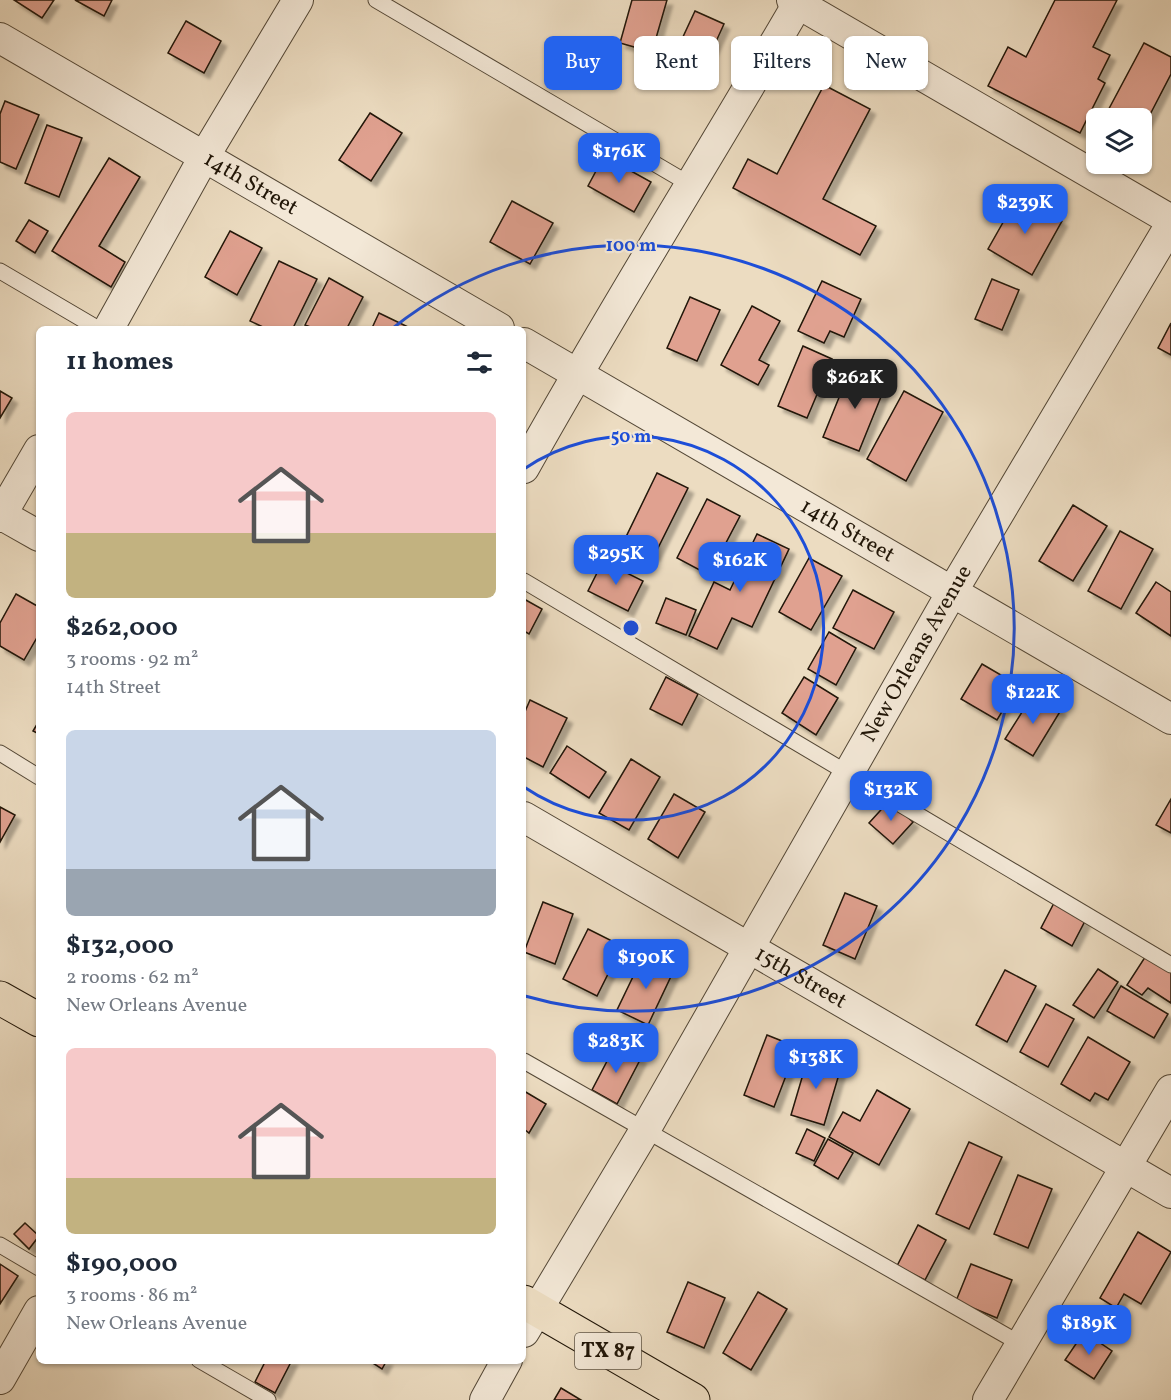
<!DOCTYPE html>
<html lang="en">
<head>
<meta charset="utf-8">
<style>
  body { margin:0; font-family:Vollkorn,serif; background:#f6f6f7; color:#1f2937; height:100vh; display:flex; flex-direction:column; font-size:22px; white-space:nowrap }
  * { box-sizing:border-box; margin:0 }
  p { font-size:20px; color:#747a83 }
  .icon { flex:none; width:33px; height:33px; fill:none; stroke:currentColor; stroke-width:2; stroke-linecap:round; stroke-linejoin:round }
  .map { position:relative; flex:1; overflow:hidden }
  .details { position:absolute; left:36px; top:326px; width:490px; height:1038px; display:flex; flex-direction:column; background:#fff; border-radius:9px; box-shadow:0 2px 4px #0004 }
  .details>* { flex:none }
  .hud { position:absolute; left:544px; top:36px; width:536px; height:54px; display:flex; gap:12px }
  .buttons { position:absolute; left:1086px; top:108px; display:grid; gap:12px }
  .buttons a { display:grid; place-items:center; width:66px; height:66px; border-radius:9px; background:#fff; box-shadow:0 2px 4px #0004; font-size:30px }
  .price { position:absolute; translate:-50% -51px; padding:0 14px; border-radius:12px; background:#2563eb; color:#fff; font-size:20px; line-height:39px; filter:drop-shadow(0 2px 3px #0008) }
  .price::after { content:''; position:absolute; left:50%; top:36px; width:18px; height:14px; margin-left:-9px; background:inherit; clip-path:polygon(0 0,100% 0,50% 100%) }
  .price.active { background:#222; color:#fff }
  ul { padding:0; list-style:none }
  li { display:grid; align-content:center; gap:12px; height:318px; padding:0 30px }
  li span { display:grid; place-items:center; height:186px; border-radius:9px; color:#555 }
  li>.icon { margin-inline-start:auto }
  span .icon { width:108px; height:108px; fill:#fffc; stroke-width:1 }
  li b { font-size:26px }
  h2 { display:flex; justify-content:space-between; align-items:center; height:72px; padding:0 30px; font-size:26px }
  .pill { padding:0 21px; border-radius:9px; background:#fff; box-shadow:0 2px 4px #0004; font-size:21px; line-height:54px }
  .pill.active { background:#2563eb; color:#fff }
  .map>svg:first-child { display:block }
  .building { fill:#e0a190; stroke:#201507; stroke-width:1.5; filter:url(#shadow) }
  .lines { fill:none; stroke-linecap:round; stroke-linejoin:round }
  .service-casing { stroke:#534736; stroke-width:17 }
  .minor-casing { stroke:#534736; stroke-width:32 }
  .primary-casing { stroke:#201507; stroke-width:35 }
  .service { stroke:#f3e8d7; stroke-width:15 }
  .minor { stroke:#f3e8d7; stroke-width:30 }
  .primary { stroke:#ecdcc1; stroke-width:33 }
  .ring { fill:none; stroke:#1d4ed8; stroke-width:3 }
  .labels { text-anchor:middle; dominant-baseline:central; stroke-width:4.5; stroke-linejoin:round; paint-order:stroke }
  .shield { fill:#f3e8d7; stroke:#5f5445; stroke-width:1.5 }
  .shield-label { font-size:21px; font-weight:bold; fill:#201507 }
  .street-label { font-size:22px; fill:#201507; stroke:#f3e8d7 }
  .centre { fill:#1d4ed8; stroke:#f3e8d7; stroke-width:3 }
  .ring-label { font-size:18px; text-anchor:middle; font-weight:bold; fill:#1d4ed8; stroke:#f3e8d7; stroke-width:4.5; stroke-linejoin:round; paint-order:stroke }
</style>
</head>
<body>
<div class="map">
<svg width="1171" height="1400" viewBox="0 0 1171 1400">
  <defs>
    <filter id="shadow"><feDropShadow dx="5.5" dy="5.5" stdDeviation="1.5" flood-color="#0004"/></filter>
  </defs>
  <rect width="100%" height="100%" fill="#ecdcc1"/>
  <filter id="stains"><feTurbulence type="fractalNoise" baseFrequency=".00333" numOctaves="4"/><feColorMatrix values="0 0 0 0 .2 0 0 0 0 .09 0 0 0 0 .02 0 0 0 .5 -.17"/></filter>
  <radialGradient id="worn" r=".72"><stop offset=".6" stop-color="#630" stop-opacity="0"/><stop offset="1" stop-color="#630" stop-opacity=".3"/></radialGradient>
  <g class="building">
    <polygon points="14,0 54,0 42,18"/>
    <polygon points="75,0 112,0 104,16"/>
    <polygon points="632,0 667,0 652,52 620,43"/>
    <polygon points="1055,0 1117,0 1093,47 1110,55 1098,79 1105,83 1080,133 988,86 1008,47 1026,57"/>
    <polygon points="695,11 724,24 698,81 669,67"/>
    <polygon points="186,21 221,41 204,73 168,53"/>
    <polygon points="1144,43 1171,57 1171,74 1142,130 1142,118 1104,118"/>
    <polygon points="824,85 870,109 823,199 876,226 860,255 733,188 748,159 777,174"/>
    <polygon points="5,101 39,115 16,169 0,162 0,114"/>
    <polygon points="370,113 402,133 371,181 339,160"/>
    <polygon points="47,125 82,138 59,197 25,183"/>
    <polygon points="1096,132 1096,146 1091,143"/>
    <polygon points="604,156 651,182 634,212 588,186"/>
    <polygon points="109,158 140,177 99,246 125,262 111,287 52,251"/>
    <polygon points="1018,196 1062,221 1032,275 988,249"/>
    <polygon points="512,201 553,223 530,264 490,242"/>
    <polygon points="29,220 48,231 35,253 16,241"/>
    <polygon points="230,231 262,248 237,295 205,277"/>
    <polygon points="279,261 317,279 293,328 265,328 250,321"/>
    <polygon points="329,278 363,297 347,328 313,328 305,325"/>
    <polygon points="992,279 1019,290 1002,330 975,319"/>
    <polygon points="822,281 861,299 844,337 830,331 824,343 798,331"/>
    <polygon points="690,297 720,310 697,361 667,348"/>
    <polygon points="752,306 780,321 759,360 769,365 758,385 721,365"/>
    <polygon points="379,313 410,328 372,328"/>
    <polygon points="1171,323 1171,355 1158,348"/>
    <polygon points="803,346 832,359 807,418 778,406"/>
    <polygon points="851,368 887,382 859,451 823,437"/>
    <polygon points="0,391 12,398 0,418"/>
    <polygon points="904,391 943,412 906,481 867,459"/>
    <polygon points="657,473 688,488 654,556 624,541"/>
    <polygon points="707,499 740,516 709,575 677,558"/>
    <polygon points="1073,505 1107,526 1073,581 1039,561"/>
    <polygon points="1120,531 1153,549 1121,609 1088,591"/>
    <polygon points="757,534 789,549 752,627 732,618 717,649 689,636 714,582 730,590"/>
    <polygon points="809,558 842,576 811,630 779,612"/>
    <polygon points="603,561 643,581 628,611 588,591"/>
    <polygon points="1156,582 1171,592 1171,636 1136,613"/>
    <polygon points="853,590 894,612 874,649 833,628"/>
    <polygon points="16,594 39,607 39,634 24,660 0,646 0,623"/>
    <polygon points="666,598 696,610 686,635 656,623"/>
    <polygon points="524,599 542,609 529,634 524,631"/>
    <polygon points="829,632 856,648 836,685 808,669"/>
    <polygon points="982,664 1018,685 997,720 961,699"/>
    <polygon points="666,677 698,694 682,725 650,709"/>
    <polygon points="804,677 838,698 816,735 782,713"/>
    <polygon points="1034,693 1061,710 1033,756 1005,739"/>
    <polygon points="530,700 567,718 543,767 524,757 524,714"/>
    <polygon points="39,721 39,734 33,731"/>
    <polygon points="567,746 606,772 589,798 550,773"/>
    <polygon points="631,759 660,777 629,830 599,813"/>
    <polygon points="674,794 705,812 678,858 648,839"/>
    <polygon points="1171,799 1171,833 1156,825"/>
    <polygon points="889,801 913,822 893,844 869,823"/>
    <polygon points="0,807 15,815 0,842"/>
    <polygon points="845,893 877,906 855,959 823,945"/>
    <polygon points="543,902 573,914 555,964 524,952"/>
    <polygon points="1054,903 1085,921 1072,946 1041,928"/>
    <polygon points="588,929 622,946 597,996 563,979"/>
    <polygon points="1149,951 1171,965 1171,1003 1148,988 1142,995 1127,985"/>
    <polygon points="643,956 674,970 648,1025 617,1010"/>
    <polygon points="1098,969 1118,982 1094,1018 1073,1005"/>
    <polygon points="1005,970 1036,986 1007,1042 976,1025"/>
    <polygon points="1121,986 1168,1014 1154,1038 1107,1011"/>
    <polygon points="1046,1004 1074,1019 1048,1067 1020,1052"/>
    <polygon points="767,1035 797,1047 774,1107 744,1095"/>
    <polygon points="1088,1037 1130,1062 1108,1100 1095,1093 1090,1101 1061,1084"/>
    <polygon points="616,1044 641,1058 617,1104 592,1090"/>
    <polygon points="809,1054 842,1064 824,1125 791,1115"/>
    <polygon points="877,1090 910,1109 879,1165 829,1137 843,1112 860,1121"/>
    <polygon points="524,1091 546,1104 529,1133 524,1129"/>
    <polygon points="807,1129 825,1138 814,1161 796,1153"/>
    <polygon points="828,1139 853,1153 838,1179 814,1165"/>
    <polygon points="969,1142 1002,1157 969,1229 936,1214"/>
    <polygon points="1018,1175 1052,1189 1028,1248 994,1234"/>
    <polygon points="25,1223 39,1236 29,1249 14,1234"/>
    <polygon points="918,1225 946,1240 925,1280 897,1266"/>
    <polygon points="1138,1232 1171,1252 1141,1304 1124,1294 1116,1308 1100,1298"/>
    <polygon points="0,1264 18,1276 0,1304"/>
    <polygon points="971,1264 1012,1280 997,1318 956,1301"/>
    <polygon points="688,1282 725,1298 704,1348 667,1332"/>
    <polygon points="758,1292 787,1309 751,1370 723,1353"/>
    <polygon points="1084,1332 1112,1351 1094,1379 1065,1360"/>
    <polygon points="266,1360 292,1360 275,1393 255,1382"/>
    <polygon points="368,1360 387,1360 382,1369"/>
    <polygon points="561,1388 581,1400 554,1400"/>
  </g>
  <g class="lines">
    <defs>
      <g id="service">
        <polyline points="376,0 691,185"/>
        <polyline points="0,271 97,328"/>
        <polyline points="524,581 1171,965"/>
        <polyline points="0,753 39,777"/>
        <polyline points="524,1061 1021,1344"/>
        <polyline points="0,1245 39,1268"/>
        <polyline points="199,1360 268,1400"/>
      </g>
      <g id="minor">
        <polyline points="792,0 1171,220"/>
        <path id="s1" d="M 0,38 L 499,328"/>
        <polyline points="109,328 204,157 298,0"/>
        <path id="s2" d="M 524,343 L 1171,719"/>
        <path d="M 524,468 C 612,310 709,157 800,0"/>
        <polyline points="0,514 39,536"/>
        <polyline points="0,517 39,450"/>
        <path id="s3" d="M 524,817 L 1171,1193"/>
        <path id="s4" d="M 524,1332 L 645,1130 L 952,592 L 1171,224"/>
        <polyline points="0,1379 39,1311"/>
        <polyline points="485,1400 507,1360"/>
        <polyline points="988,1400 1171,1090"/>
      </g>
      <g id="primary">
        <polyline points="0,998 39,1020"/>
        <polyline points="524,1302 693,1400"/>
      </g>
    </defs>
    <use href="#service" class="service-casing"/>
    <use href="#minor" class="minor-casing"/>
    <use href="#primary" class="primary-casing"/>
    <use href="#service" class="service"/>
    <use href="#minor" class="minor"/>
    <use href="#primary" class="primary"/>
  </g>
  <g class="ring">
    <path d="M524 469A192 192 0 1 1 524 787"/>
    <path d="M393 328A383 383 0 1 1 525 996"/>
  </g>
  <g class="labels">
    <rect class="shield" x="575" y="1333" width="66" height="36" rx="4.5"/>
    <g class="shield-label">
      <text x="608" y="1351">TX 87</text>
    </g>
    <g class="street-label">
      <text stroke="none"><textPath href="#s1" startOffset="290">14th Street</textPath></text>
      <text stroke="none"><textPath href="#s2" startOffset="374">14th Street</textPath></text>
      <text stroke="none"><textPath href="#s4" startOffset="784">New Orleans Avenue</textPath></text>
      <text stroke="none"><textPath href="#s3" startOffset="320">15th Street</textPath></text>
    </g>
  </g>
  <circle cx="631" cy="628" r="9" class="centre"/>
  <g class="ring-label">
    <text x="631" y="251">100 m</text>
    <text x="631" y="442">50 m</text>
  </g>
  <rect width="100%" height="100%" filter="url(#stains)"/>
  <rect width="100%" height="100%" fill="url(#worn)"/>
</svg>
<div class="buttons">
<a><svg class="icon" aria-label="layers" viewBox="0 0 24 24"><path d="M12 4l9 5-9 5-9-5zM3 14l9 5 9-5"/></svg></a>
</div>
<b class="price" style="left:619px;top:184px">$176K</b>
<b class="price" style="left:1025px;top:235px">$239K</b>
<b class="price active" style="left:855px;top:410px">$262K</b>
<b class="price" style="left:616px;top:586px">$295K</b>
<b class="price" style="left:740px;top:593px">$162K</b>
<b class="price" style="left:1033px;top:725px">$122K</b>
<b class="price" style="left:891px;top:822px">$132K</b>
<b class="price" style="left:646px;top:990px">$190K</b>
<b class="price" style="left:616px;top:1074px">$283K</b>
<b class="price" style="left:816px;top:1090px">$138K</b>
<b class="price" style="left:1089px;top:1356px">$189K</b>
<div class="hud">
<a class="pill active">Buy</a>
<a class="pill">Rent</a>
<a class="pill">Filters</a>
<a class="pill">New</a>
</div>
<section class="details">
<h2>11 homes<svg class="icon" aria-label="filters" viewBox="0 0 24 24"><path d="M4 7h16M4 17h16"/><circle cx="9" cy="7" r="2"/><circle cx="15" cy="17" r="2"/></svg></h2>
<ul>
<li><span style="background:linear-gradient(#f6c9c9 65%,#c2b280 0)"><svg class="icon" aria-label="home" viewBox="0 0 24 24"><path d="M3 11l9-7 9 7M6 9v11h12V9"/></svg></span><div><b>$262,000</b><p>3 rooms · 92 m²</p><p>14th Street</p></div></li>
<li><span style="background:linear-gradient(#c9d6e8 75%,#9aa5b1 0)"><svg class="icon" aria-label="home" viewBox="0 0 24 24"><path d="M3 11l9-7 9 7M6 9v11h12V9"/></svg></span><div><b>$132,000</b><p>2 rooms · 62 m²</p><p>New Orleans Avenue</p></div></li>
<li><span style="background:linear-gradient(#f6c9c9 70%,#c2b280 0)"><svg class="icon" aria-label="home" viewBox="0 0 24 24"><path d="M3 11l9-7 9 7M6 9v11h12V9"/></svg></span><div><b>$190,000</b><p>3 rooms · 86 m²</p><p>New Orleans Avenue</p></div></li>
</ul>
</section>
</div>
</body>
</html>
